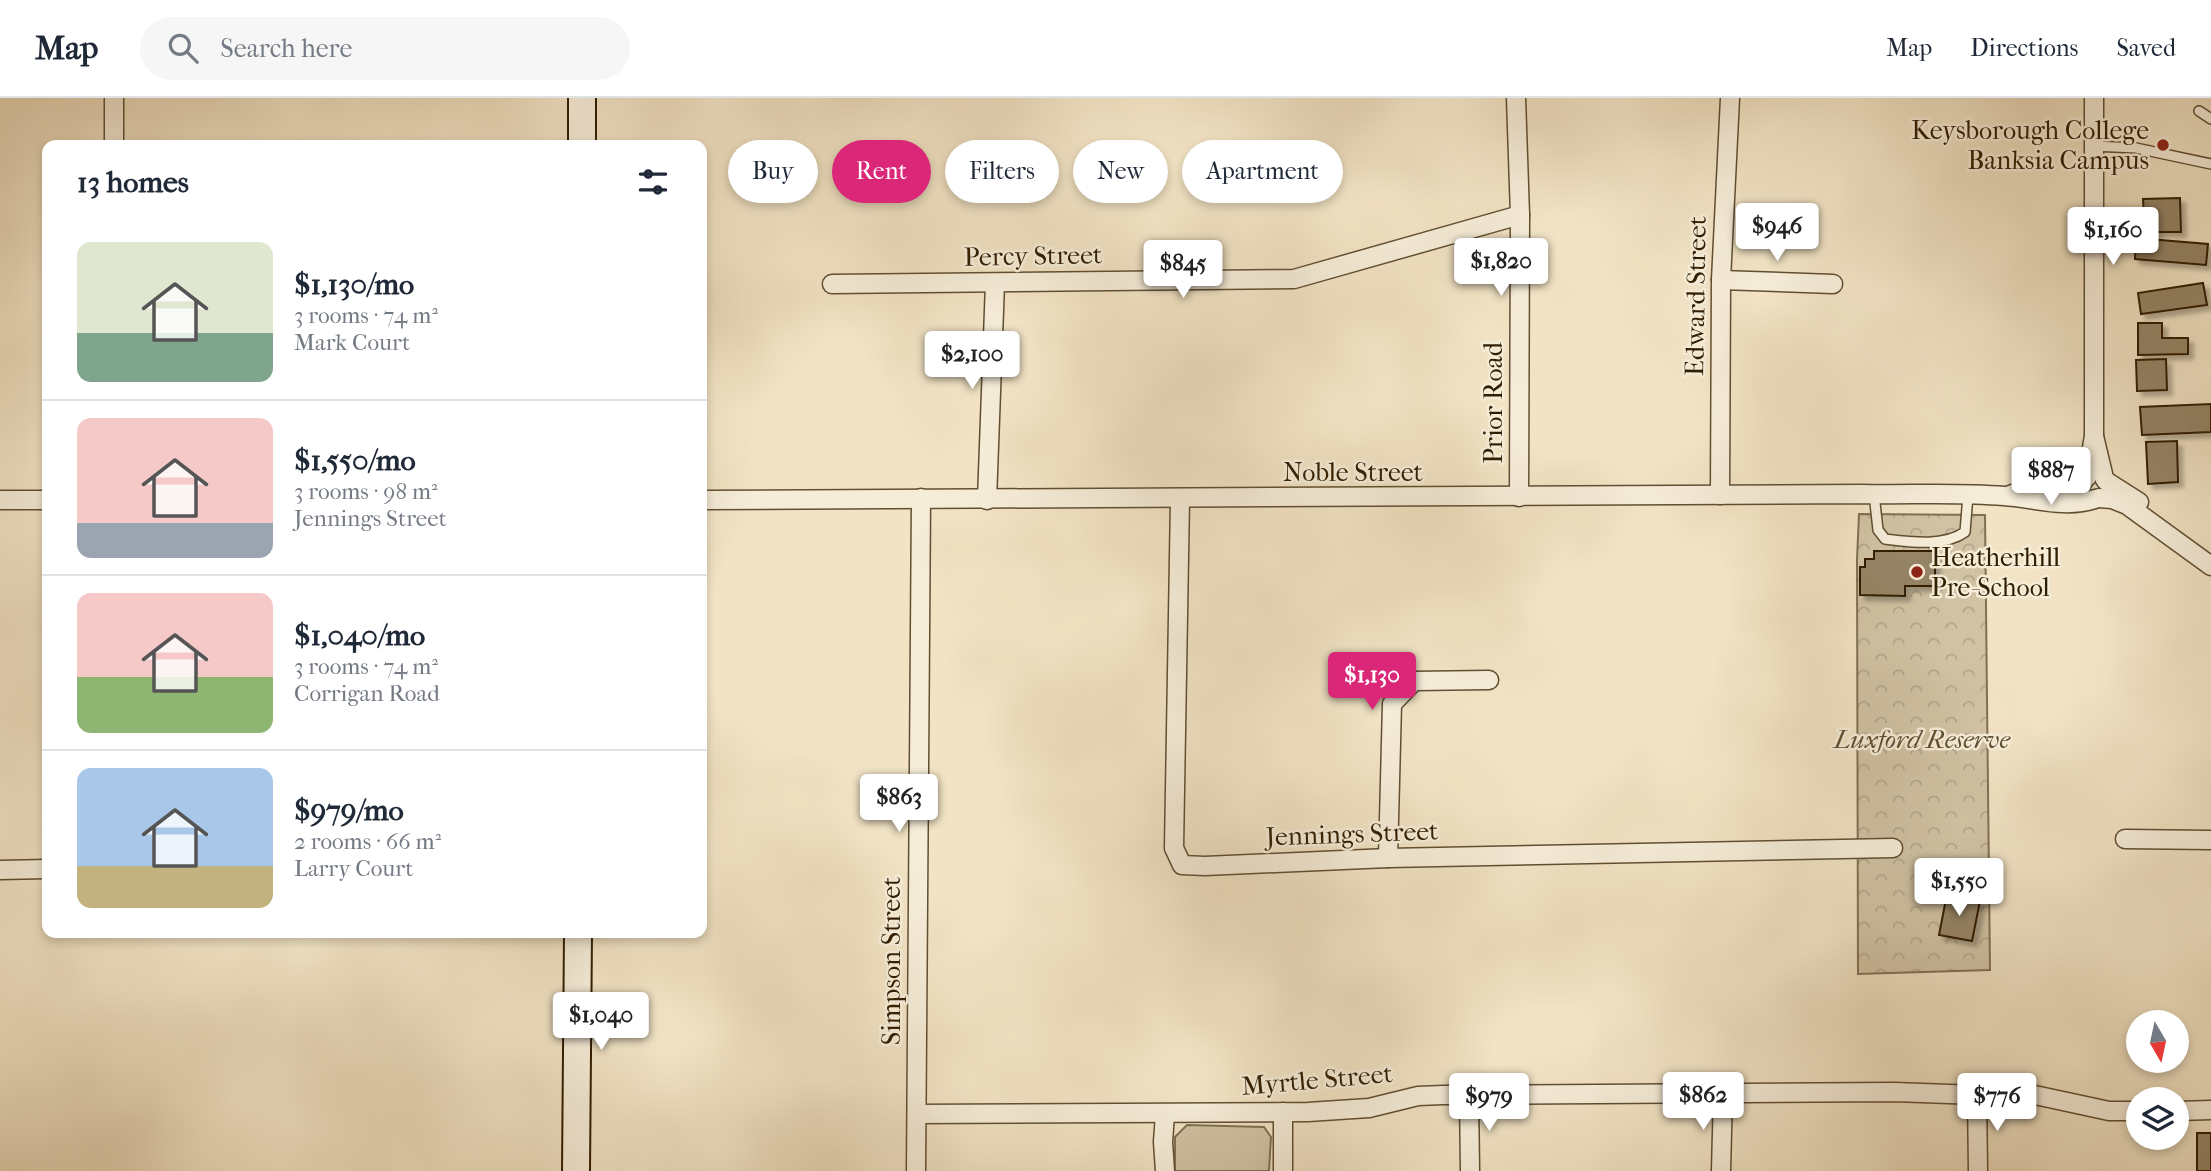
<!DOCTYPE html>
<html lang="en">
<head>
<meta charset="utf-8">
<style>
  body { margin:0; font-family:"IM FELL French Canon",serif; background:#f6f6f7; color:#1f2937; height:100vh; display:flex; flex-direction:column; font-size:26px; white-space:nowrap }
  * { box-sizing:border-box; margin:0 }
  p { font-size:23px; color:#747a83 }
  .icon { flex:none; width:38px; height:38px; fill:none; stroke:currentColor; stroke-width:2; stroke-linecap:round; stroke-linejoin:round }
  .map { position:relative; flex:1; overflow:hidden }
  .panel { position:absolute; left:42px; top:42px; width:665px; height:798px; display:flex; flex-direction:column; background:#fff; border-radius:14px; box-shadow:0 4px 10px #0003 }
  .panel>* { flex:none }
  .hud { position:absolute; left:728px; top:42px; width:665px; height:63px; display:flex; gap:14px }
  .needle { width:46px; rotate:171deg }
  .buttons { position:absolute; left:2126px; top:912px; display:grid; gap:14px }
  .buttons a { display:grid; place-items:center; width:63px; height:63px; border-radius:50%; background:#fff; box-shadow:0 4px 10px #0003; font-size:35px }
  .price { position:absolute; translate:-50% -60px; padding:0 16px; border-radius:7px; background:#fff; color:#222; font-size:23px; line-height:46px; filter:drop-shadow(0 2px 4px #0008) }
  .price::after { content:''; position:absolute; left:50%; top:42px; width:21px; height:16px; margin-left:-10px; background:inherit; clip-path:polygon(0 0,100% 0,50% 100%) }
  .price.active { background:#db2777; color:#fff }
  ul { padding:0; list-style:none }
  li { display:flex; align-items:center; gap:21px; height:175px; padding:0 35px }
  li+li { border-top:2px solid #e0e1e3 }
  li span { display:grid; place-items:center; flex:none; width:196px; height:140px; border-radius:14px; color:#555 }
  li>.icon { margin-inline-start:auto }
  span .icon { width:84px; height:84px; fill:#fffc; stroke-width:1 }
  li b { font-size:30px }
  h2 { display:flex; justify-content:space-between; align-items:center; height:84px; padding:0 35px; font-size:30px }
  .pill { padding:0 24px; border-radius:32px; background:#fff; box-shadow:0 4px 10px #0003; font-size:24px; line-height:63px }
  .pill.active { background:#db2777; color:#fff }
  header { display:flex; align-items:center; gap:42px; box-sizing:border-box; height:98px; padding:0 35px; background:#fff; border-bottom:2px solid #e0e1e3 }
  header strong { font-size:33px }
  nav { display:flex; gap:38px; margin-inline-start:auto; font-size:24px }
  .search { width:490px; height:63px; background:#f6f6f7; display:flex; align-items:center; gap:18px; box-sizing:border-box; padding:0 24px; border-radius:38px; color:#747a83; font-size:26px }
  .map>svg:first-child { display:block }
  .grass { fill:#d0c2a3; stroke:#807052; stroke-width:2 }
  .park { fill:url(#park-crowns); stroke:#807052; stroke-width:2 }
  .building { fill:#958466; stroke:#311e00; stroke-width:2; filter:url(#shadow) }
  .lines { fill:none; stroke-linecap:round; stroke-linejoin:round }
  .lane-casing { stroke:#614f31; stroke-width:12 }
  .street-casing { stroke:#614f31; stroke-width:21 }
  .secondary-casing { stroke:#311e00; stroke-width:30 }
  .lane { stroke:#f6edd9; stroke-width:9 }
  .street { stroke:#f6edd9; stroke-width:18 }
  .secondary { stroke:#f6edd9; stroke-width:26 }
  .poi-dot { fill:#8f2418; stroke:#f6edd9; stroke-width:2.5 }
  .labels { text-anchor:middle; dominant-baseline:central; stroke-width:5; stroke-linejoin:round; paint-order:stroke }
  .poi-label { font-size:26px; fill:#311e00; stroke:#f6edd9; text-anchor:end }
  .street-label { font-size:26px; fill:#311e00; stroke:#f6edd9 }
  .park-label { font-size:26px; font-style:italic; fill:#614f31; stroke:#f6edd9 }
</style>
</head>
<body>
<header>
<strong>Map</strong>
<div class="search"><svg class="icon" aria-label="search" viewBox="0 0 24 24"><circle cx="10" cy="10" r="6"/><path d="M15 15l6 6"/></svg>Search here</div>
<nav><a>Map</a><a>Directions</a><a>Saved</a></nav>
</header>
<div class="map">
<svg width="2211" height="1073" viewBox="0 0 2211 1073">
  <defs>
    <pattern id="park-crowns" width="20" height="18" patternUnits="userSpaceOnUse" patternTransform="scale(1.75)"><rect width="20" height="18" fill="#d0c2a3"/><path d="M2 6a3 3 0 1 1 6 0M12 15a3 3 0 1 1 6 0" fill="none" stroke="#b3a68b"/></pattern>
    <filter id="shadow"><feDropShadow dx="5" dy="5" stdDeviation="2" flood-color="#0004"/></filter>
  </defs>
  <rect width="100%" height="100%" fill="#f1e3c4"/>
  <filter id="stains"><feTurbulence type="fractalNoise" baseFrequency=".00286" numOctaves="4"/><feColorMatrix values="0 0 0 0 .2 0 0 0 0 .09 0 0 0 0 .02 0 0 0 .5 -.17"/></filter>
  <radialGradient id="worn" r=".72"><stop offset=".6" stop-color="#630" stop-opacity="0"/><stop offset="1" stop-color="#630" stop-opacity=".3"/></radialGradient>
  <polygon class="grass" points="1187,1027 1264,1029 1271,1039 1269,1073 1175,1073 1175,1039"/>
  <polygon class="park" points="1859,416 1985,417 1990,872 1858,876 1857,461"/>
  <g class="building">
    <polygon points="2180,100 2181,134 2154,134 2154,116 2144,117 2143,101"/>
    <polygon points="2136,140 2208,146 2206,167 2135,161"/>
    <polygon points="2203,185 2207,207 2141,216 2138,195"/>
    <polygon points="2138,225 2162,225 2162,240 2188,240 2188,256 2138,257"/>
    <polygon points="2166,261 2167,292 2137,293 2136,262"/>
    <polygon points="2211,306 2211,334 2142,337 2140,309"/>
    <polygon points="2177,343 2178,384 2148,386 2146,344"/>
    <polygon points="1874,453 1935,453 1935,488 1905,488 1905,498 1860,497 1860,469 1865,469 1865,461 1874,461"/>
    <polygon points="1947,796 1980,803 1972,843 1939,837"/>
    <rect x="2197" y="1035" width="14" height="38"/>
  </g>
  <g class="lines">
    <defs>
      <g id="lane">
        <polyline points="2199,13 2211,21"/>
        <polyline points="2093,48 2136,50 2211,66"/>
        <path d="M 1874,396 L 1878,432 L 1885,441 C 1910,444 1944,449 1965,434 L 1968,397"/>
      </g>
      <g id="street">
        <polyline points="114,0 114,47"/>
        <polyline points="1516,0 1520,117 1519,399"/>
        <polyline points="1721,182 1833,186"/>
        <polyline points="832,186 1294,181 1520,117"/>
        <polyline points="2094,338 2104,380"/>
        <polyline points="2087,379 2094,338 2094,0"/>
        <polyline points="2106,383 2139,404"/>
        <polyline points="2012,396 2036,391 2075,388 2083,384"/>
        <polyline points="1720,397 1721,182 1730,0"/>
        <polyline points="2099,400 2112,401 2127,407 2211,468"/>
        <polyline points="1180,401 1174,750 1182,767 1205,768 1388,760 1893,750"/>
        <polyline points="0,402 47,402"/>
        <path d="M 702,402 L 1862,396 C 1909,397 1957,394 2004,398 C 2034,400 2065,411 2095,401"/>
        <polyline points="987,402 995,185"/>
        <polyline points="2125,741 2211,742"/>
        <polyline points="1388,760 1392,606 1414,583 1489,582"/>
        <polyline points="0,772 47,771"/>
        <polyline points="1469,997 1470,1073"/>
        <polyline points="1977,997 1978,1073"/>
        <polyline points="2177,1013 2211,1012"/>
        <polyline points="1283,1014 1283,1073"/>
        <polyline points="917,1016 1308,1014 1369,1010 1418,998 1443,997 1894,994 1977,997 2021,994 2109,1013 2138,1013"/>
        <polyline points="1165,1016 1163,1044 1165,1073"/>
        <polyline points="916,1073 921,400"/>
        <polyline points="1721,1073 1723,996"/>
      </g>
      <g id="secondary">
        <polyline points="582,47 582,0"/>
        <polyline points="576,1073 578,835"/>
      </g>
    </defs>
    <use href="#lane" class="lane-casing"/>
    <use href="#street" class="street-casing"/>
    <use href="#secondary" class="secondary-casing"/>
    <use href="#lane" class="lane"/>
    <use href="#street" class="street"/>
    <use href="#secondary" class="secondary"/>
  </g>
  <g class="poi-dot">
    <circle cx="2163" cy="47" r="7"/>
    <circle cx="1917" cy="474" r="7"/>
  </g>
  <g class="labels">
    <g class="poi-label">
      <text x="2149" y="32">Keysborough College<tspan x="2149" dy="30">Banksia Campus</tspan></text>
      <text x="1931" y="459" text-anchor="start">Heatherhill<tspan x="1931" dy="30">Pre-School</tspan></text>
    </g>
    <g class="street-label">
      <text transform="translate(1033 158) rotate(-1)">Percy Street</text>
      <text transform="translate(1696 198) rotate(-89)">Edward Street</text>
      <text transform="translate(1493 305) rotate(-90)">Prior Road</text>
      <text x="1353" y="374">Noble Street</text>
      <text transform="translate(1352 736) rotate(-2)">Jennings Street</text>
      <text transform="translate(891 863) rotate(-90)">Simpson Street</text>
      <text transform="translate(1317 982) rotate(-5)">Myrtle Street</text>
    </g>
    <g class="park-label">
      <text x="1922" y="641">Luxford Reserve</text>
    </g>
  </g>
  <rect width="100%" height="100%" filter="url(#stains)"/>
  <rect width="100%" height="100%" fill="url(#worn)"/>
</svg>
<div class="buttons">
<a><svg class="needle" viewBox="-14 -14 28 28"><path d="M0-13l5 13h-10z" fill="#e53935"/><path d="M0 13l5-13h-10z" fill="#747a83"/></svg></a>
<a><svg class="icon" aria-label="layers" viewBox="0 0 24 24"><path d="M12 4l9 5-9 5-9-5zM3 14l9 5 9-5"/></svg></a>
</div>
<b class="price" style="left:1777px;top:165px">$946</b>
<b class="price" style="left:2113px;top:169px">$1,160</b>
<b class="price" style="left:1501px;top:200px">$1,820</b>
<b class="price" style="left:1183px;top:202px">$845</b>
<b class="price" style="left:972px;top:293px">$2,100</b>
<b class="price" style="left:2051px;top:409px">$887</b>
<b class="price active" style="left:1372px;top:614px">$1,130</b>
<b class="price" style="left:899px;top:736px">$863</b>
<b class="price" style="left:1959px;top:820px">$1,550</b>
<b class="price" style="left:601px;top:954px">$1,040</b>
<b class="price" style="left:1703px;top:1034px">$862</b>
<b class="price" style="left:1489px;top:1035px">$979</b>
<b class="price" style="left:1997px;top:1035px">$776</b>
<div class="hud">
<a class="pill">Buy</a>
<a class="pill active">Rent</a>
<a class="pill">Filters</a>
<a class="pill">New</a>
<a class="pill">Apartment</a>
</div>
<section class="panel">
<h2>13 homes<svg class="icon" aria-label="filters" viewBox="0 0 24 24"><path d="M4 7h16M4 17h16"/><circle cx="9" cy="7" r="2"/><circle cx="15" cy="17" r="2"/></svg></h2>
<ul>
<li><span style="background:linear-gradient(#dfe7d0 65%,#7fa58c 0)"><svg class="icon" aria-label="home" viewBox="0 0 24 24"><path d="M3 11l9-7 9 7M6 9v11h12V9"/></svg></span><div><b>$1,130/mo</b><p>3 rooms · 74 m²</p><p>Mark Court</p></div></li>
<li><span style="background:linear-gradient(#f6c9c9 75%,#9aa5b1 0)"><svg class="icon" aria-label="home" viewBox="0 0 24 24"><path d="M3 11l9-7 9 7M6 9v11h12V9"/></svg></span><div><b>$1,550/mo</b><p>3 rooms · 98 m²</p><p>Jennings Street</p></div></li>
<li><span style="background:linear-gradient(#f6c9c9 60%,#8fb573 0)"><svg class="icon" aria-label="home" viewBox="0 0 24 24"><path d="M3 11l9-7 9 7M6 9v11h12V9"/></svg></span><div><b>$1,040/mo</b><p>3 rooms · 74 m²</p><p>Corrigan Road</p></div></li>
<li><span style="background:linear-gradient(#a9c7e8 70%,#c2b280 0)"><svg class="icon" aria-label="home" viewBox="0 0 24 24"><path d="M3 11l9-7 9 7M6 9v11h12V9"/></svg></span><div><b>$979/mo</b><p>2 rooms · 66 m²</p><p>Larry Court</p></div></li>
</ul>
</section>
</div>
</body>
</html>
